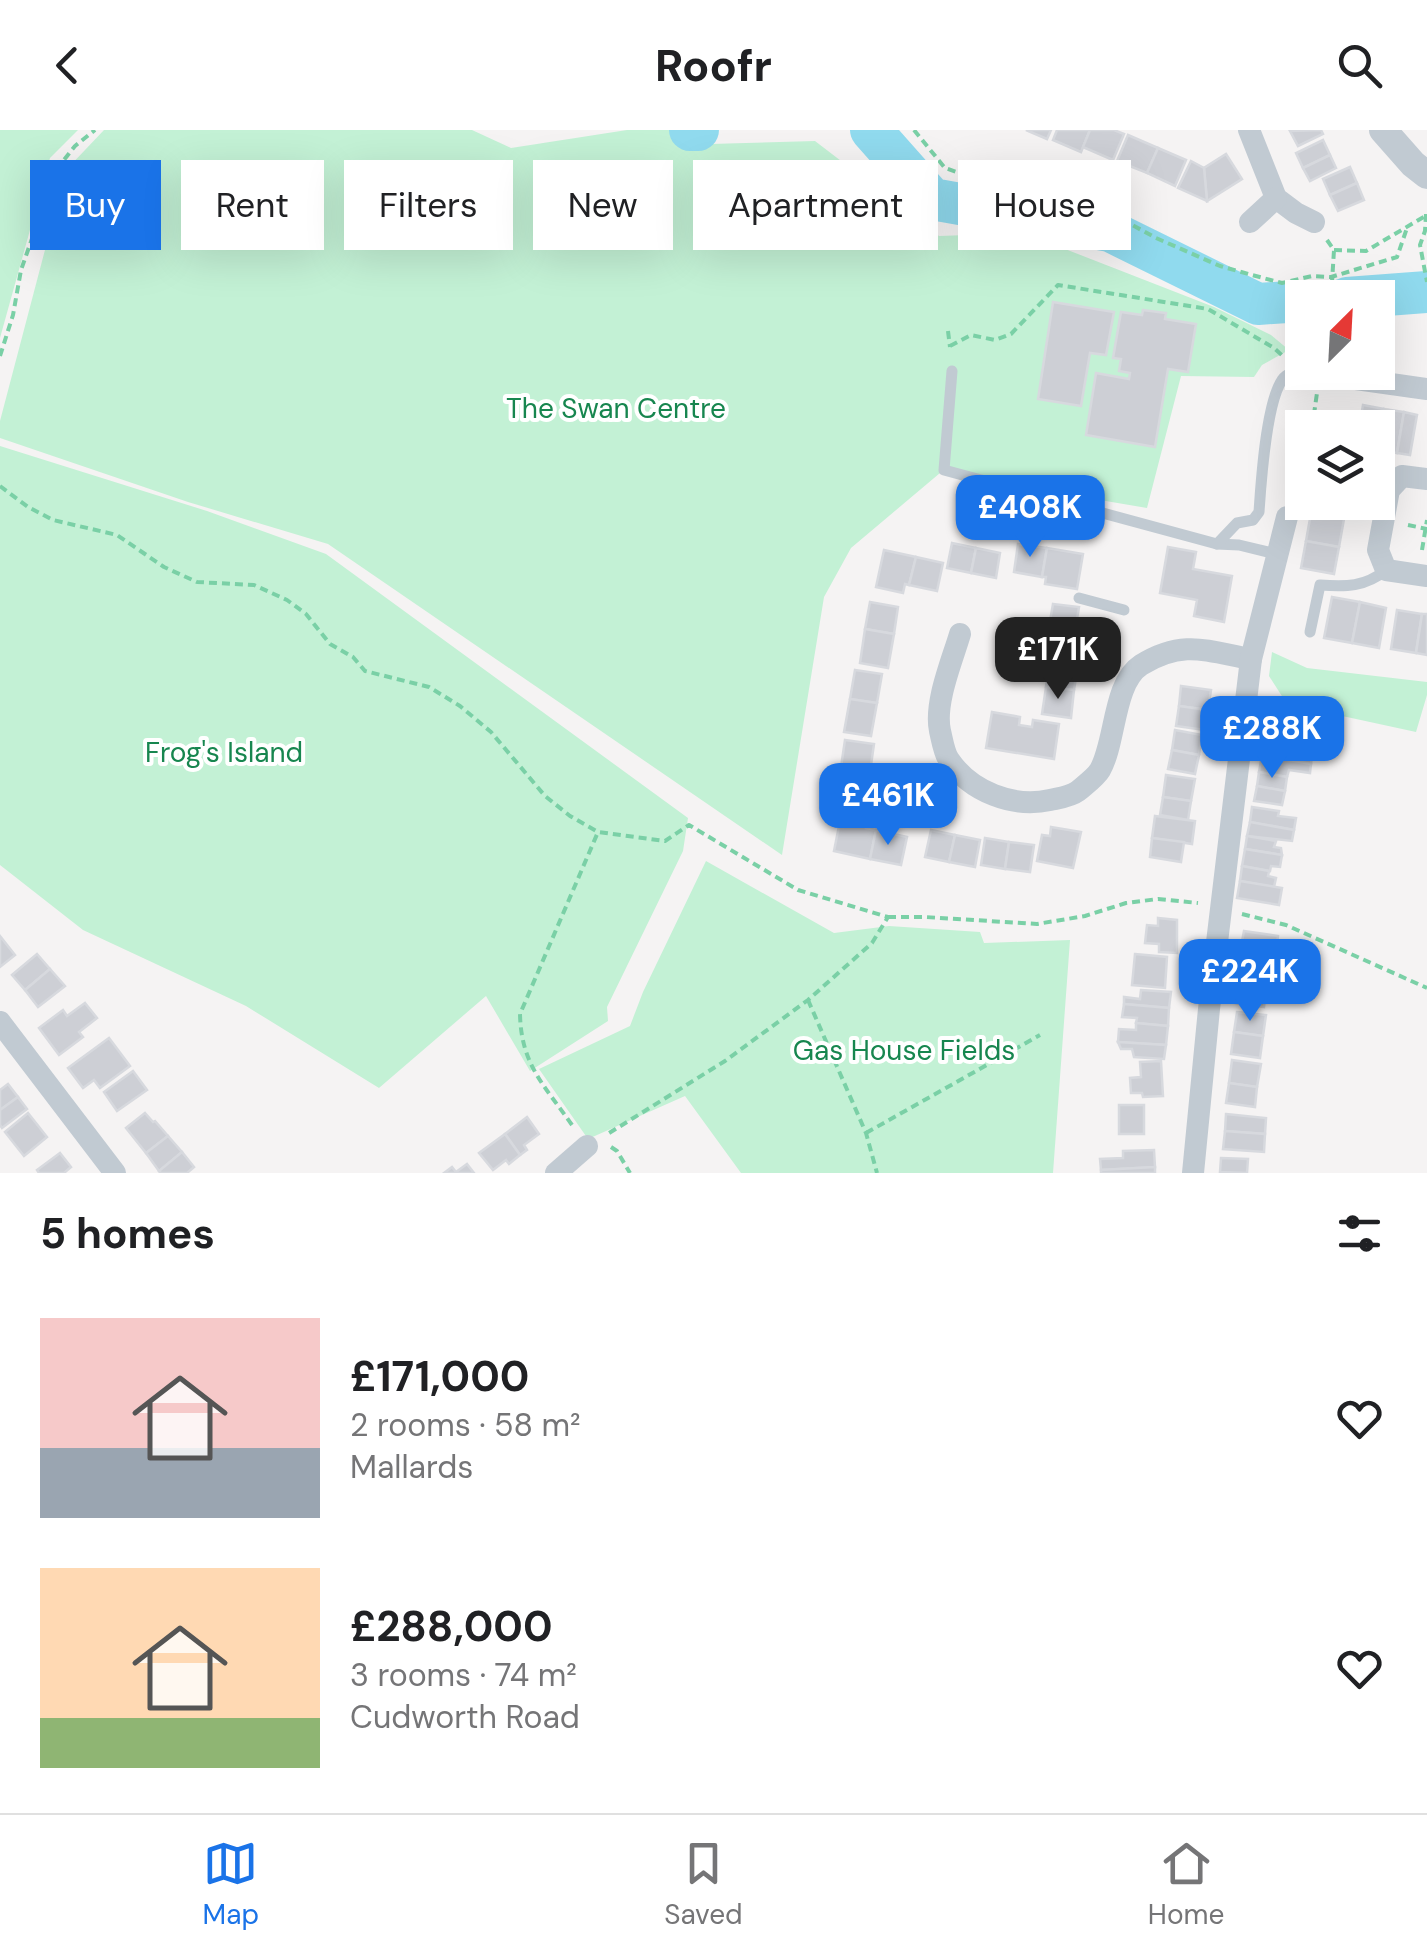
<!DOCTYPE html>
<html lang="en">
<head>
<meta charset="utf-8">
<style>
  body { margin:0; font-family:"DM Sans",sans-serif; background:#f6f6f6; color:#202124; height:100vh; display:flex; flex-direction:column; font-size:38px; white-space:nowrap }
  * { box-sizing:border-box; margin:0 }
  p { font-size:32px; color:#757577 }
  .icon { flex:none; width:55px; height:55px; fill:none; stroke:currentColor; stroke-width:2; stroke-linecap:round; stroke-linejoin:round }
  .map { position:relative; height:1043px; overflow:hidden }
  .panel { display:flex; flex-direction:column; background:#fff; flex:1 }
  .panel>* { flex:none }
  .top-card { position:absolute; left:30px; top:30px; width:1368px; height:90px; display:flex; gap:20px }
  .needle { width:65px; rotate:24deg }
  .tools { position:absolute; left:1285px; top:150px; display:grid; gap:20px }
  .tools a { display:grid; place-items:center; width:110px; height:110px; border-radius:0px; background:#fff; box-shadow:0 10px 40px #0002; font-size:50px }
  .price { position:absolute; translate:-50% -85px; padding:0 22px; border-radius:20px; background:#1a73e8; color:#fff; font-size:32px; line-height:65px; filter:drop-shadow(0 2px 5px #0008) }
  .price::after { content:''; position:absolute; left:50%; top:60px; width:30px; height:22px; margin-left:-15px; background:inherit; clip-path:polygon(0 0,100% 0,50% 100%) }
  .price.current { background:#222; color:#fff }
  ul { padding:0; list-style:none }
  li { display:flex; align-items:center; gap:30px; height:250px; padding:0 40px }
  li span { display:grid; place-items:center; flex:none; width:280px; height:200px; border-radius:0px; color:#555 }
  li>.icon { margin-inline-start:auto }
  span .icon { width:120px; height:120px; fill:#fffc; stroke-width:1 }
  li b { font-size:42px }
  h2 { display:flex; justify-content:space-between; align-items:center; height:120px; padding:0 40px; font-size:42px }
  .pill { padding:0 35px; border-radius:0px; background:#fff; box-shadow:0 10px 40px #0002; font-size:35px; line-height:90px }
  .pill.current { background:#1a73e8; color:#fff }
  header { display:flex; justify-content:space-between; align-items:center; height:130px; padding:0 40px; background:#fff; font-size:45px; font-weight:700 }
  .tabs { display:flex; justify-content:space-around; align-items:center; height:140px; border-top:2px solid #e0e0e0; background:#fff; font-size:28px; color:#757577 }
  .tabs a { display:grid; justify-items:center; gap:5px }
  .tabs .current { color:#1a73e8 }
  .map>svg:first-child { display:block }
  .green { fill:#c3f1d5 }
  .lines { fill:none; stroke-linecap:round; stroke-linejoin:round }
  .river { stroke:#90daee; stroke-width:42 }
  .building { fill:#cdcfd5; stroke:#d7d9de; stroke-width:2.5 }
  .path { stroke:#7ad0a6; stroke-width:4; stroke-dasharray:8 5; stroke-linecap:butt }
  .service { stroke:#c1cad2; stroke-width:11 }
  .minor { stroke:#c1cad2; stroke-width:22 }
  .tertiary { stroke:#c1cad2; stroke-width:28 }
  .labels { text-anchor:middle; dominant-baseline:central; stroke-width:8; stroke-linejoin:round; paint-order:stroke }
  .park-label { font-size:28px; fill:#17864f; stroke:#fff }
</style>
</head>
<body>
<header><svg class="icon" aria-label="back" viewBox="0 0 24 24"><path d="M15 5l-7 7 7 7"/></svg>Roofr<svg class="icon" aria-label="search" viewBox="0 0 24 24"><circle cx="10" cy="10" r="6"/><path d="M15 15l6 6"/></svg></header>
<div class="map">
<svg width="1427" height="1043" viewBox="0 0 1427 1043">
  <rect width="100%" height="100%" fill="#f5f3f3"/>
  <g class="green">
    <polygon points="0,0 78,0 50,28 0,208"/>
    <polygon points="104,0 472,0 511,18 627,0 675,0 710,14 815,11 939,106 1024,103 1214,177 1271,205 1289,220 1262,235 1254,247 1181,246 1147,378 940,343 851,418 824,467 782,725 328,414 188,372 0,308 0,291 66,40"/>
    <polygon points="0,316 207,381 326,424 688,688 683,721 607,877 608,891 530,941 486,866 379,958 246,876 83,800 0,735"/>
    <polygon points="1272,522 1307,538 1427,552 1427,565 1416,602 1287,574 1269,546"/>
    <polygon points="706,731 834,803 889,796 980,802 984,813 1070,810 1053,1043 741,1043 685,966 588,1009 539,939 630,896 643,862"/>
  </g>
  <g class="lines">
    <g class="river">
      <polyline points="690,0 698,0"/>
      <polyline points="871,0 932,69 1110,101 1258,174 1302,171"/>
      <polyline points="1347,168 1427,162"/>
    </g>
  </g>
  <g class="building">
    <polygon points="1026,0 1051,0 1047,9"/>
    <polygon points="1057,0 1090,0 1081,22 1053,10"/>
    <polygon points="1090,0 1114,0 1124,4 1113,30 1083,17"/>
    <polygon points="1321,0 1323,4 1298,16 1290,1"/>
    <polygon points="1128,5 1158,18 1147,43 1117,31"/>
    <polygon points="1323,10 1330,25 1303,38 1296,23"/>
    <polygon points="1158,18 1186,30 1175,56 1147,43"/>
    <polygon points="1226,24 1242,49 1207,71 1204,38"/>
    <polygon points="1330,25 1336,38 1310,51 1303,38"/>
    <polygon points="1191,31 1204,38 1207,71 1178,58"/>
    <polygon points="1350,37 1357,53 1330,65 1323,49"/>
    <polygon points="1357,53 1364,70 1338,81 1330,65"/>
    <polygon points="1053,172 1114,182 1106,225 1090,223 1081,276 1038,269"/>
    <polygon points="1143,180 1166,183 1165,189 1196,194 1188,242 1168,239 1155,317 1086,305 1096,243 1129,249 1130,243 1119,241 1121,229 1113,228 1121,182 1142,185"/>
    <polygon points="1363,275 1384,279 1378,319 1378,298 1359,298"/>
    <polygon points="1384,279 1404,282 1397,323 1378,320"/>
    <polygon points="1404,282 1417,285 1410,325 1397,323"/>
    <polygon points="1312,372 1348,372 1346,385 1311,380"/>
    <polygon points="1311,383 1344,389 1339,417 1306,411"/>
    <polygon points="1306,411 1339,417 1334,444 1301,438"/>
    <polygon points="952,413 976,418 971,443 947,438"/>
    <polygon points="1018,414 1047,418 1042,447 1014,442"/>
    <polygon points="1168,417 1196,422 1193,439 1232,446 1224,492 1194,486 1197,470 1160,463"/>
    <polygon points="976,418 1000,423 996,448 971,443"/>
    <polygon points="1047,418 1083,424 1077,459 1045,454 1046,447 1042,447"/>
    <polygon points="884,420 916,427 909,455 905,454 903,463 876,457"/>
    <polygon points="916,427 943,433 937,461 909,455"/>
    <polygon points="1332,467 1360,472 1352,513 1324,508"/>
    <polygon points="870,472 898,477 894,504 865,499"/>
    <polygon points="1360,472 1386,478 1379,518 1352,513"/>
    <polygon points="1053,474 1079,477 1075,501 1049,497"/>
    <polygon points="1397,480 1422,484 1416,523 1391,519"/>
    <polygon points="1422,484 1427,484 1427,525 1416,523"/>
    <polygon points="1049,497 1075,501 1071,527 1045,523"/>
    <polygon points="865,499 894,504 888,538 860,533"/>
    <polygon points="1049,532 1078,536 1074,560 1046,557"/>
    <polygon points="855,540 882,544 877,573 850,569"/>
    <polygon points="1181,556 1211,560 1208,580 1179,576"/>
    <polygon points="1046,557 1074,560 1071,588 1042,584"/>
    <polygon points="850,569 877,573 871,606 844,602"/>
    <polygon points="1179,576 1208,580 1205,600 1176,596"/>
    <polygon points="1271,578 1295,583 1293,596 1268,591"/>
    <polygon points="992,582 1020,587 1019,595 1032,597 1033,590 1059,594 1054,629 986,618"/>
    <polygon points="1268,591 1293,596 1290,610 1265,605"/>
    <polygon points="1175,600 1202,605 1199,625 1172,620"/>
    <polygon points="845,610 874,614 870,642 841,637"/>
    <polygon points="1264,610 1293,615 1292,619 1312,626 1311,634 1262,625"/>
    <polygon points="1172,620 1199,625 1195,644 1168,639"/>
    <polygon points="1262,625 1311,634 1310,643 1289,640 1287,647 1259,642"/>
    <polygon points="841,637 870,642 865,676 836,672"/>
    <polygon points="1259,642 1287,647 1285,661 1257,656"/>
    <polygon points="1166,645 1195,649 1191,671 1163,667"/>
    <polygon points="1257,656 1285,661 1282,675 1254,671"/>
    <polygon points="1163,667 1191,671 1188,690 1160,685"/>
    <polygon points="1252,677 1279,681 1278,686 1296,688 1294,700 1250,692"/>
    <polygon points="841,686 868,692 866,698 876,700 870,729 834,721"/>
    <polygon points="1155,686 1195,691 1192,714 1152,708"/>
    <polygon points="1250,692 1294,700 1292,711 1247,706"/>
    <polygon points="1051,697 1081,702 1073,738 1037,731 1042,705 1050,706"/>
    <polygon points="876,700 907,707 901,735 870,729"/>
    <polygon points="931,700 955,705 949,732 925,727"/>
    <polygon points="955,705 980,710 975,737 949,732"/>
    <polygon points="1247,706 1276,711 1274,717 1281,718 1282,725 1245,719"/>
    <polygon points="985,708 1009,712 1005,739 981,735"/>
    <polygon points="1152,708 1184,712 1181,732 1150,727"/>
    <polygon points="1009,712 1034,715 1030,742 1005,739"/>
    <polygon points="1245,719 1282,725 1280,737 1271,736 1270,741 1242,736"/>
    <polygon points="1242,736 1269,741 1268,746 1276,748 1274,757 1240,751"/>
    <polygon points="1240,751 1282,758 1279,775 1237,768"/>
    <polygon points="1158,788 1177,790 1177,823 1159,822 1159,814 1145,813 1147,795 1158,796"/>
    <polygon points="1244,801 1278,806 1275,828 1240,822"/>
    <polygon points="0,806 15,825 0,837"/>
    <polygon points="37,824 50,839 25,860 12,845"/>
    <polygon points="1135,824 1167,827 1165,858 1132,855"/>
    <polygon points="1242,831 1271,835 1267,856 1238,851"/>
    <polygon points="50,839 65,856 38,877 25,860"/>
    <polygon points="1238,851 1267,856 1264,877 1235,873"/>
    <polygon points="1141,860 1171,862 1169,878 1124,874 1124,867 1140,869"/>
    <polygon points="85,873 97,888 79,902 83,907 59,925 39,898 63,880 67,886"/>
    <polygon points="1124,874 1169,878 1168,896 1136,893 1137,888 1122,887"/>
    <polygon points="1237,882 1266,885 1263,906 1234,902"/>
    <polygon points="1136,893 1168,896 1166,915 1118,912 1119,899 1136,900"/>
    <polygon points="1234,902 1263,906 1260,928 1231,924"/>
    <polygon points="109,908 130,936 100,958 94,950 83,958 68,938"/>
    <polygon points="1118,912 1166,915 1164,929 1134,927 1132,919 1121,919"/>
    <polygon points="1232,930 1261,934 1257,957 1229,953"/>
    <polygon points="1161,931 1163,966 1143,967 1142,963 1131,963 1130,948 1141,947 1140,932"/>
    <polygon points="133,941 147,960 117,981 104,962"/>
    <polygon points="1229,953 1257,957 1255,977 1226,973"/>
    <polygon points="8,954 18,967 0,980 0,960"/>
    <polygon points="18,967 27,979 2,998 0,995 0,980"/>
    <rect x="1119" y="975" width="25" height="29"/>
    <polygon points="28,983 47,1007 24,1026 5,1002"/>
    <polygon points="145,983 153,992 155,991 168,1006 146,1023 126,998"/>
    <polygon points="1226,984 1266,988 1265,1004 1225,1001"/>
    <polygon points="527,987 539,1004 524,1015 527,1020 520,1025 505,1004"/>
    <polygon points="1225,1001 1265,1004 1264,1022 1223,1019"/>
    <polygon points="505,1004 520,1025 509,1034 506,1030 493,1040 479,1023"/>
    <polygon points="168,1006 182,1022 159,1041 146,1023"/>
    <polygon points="1154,1020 1155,1037 1101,1040 1100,1029 1123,1028 1123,1021"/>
    <polygon points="182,1022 194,1037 187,1043 161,1043 159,1041"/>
    <polygon points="60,1023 71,1037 64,1043 39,1043 37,1040"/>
    <polygon points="1221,1028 1248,1029 1247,1043 1220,1042"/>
    <polygon points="467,1034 474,1043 444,1043 452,1037 456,1042"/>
    <polygon points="1155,1037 1155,1043 1101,1043 1101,1040"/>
  </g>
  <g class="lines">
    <g class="path">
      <polyline points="914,0 945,38 1000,57 1103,79 1156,108 1220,136 1252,145 1282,153 1312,146 1331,147 1397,127 1407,98"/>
      <polyline points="1426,84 1425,101 1420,115 1427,152"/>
      <polyline points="1327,110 1334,120 1331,168"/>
      <polyline points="1334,120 1366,121 1427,85"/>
      <polyline points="948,201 950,217"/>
      <polyline points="950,216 971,205 995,210 1011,204 1058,155 1208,179 1274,218 1285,228"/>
      <polyline points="0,226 13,185 21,140 56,40 75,16 95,0"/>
      <polyline points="1312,298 1317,263"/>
      <polyline points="0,356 28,377 53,390 117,405 164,437 197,452 254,455 287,470 306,484 330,514 353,527 365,541 429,557 460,576 491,602 545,666 570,686 598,702 665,711 689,695 798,760 888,787 872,813 808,870 725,931 606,1005"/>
      <polyline points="1300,370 1302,355"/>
      <polyline points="1408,395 1427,399"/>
      <polyline points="1422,420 1427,390"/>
      <polyline points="1242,784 1286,795 1427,858"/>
      <polyline points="888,787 925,787 1037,794 1085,786 1126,773 1158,769 1198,773"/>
      <polyline points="808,870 866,1003 877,1043"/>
      <path d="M 572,995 C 545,956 521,935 520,884 L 598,702"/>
      <polyline points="866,1003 1040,905"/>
      <polyline points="611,1017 617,1021 630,1043"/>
    </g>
    <g class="service">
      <polyline points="952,241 944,340 1217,414 1239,415 1276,424"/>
      <polyline points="1309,242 1356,249"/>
      <path d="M 1217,414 L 1237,393 L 1253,390 L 1259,382 C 1261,352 1266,274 1282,250 C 1287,243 1294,242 1302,241"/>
      <polyline points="1079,468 1124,480"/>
      <path d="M 1310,502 L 1320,455 C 1346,457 1365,457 1386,440"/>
    </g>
    <g class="minor">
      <polyline points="1249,0 1276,68 1296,83 1314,92"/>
      <polyline points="1250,92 1276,68"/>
      <polyline points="1356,249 1427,259"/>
      <polyline points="1427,349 1402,346 1389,360 1378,420 1386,440 1427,446"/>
      <path d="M 960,504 C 952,531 934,573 940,601 C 942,609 944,623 949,630 C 971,662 1013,678 1050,670 C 1059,668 1070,667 1078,661 C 1085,655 1096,647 1100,640 C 1116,612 1113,553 1141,535 C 1183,509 1207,521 1251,529"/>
      <polyline points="0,892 115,1043"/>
      <polyline points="556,1043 587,1016"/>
      <polyline points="1193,1043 1209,879 1251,529 1287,387"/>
    </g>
    <polyline class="tertiary" points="1383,0 1413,34 1427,45"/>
  </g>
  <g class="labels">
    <g class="park-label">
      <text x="616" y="278">The Swan Centre</text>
      <text x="224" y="622">Frog's Island</text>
      <text x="904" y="920">Gas House Fields</text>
    </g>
  </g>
</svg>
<div class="tools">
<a><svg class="needle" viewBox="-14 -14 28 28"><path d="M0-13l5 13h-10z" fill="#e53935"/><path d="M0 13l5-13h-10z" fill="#757577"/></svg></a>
<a><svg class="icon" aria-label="layers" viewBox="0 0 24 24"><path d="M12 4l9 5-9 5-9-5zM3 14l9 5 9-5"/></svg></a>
</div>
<b class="price" style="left:1030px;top:430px">£408K</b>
<b class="price current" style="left:1058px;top:572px">£171K</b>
<b class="price" style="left:1272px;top:651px">£288K</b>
<b class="price" style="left:888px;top:718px">£461K</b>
<b class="price" style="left:1250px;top:894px">£224K</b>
<div class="top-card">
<a class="pill current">Buy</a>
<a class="pill">Rent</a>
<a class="pill">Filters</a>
<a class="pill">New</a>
<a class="pill">Apartment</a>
<a class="pill">House</a>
</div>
</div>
<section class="panel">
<h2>5 homes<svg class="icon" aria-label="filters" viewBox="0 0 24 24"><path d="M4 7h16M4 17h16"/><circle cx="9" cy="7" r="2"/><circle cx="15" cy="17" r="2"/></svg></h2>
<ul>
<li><span style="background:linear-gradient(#f6c9c9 65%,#9aa5b1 0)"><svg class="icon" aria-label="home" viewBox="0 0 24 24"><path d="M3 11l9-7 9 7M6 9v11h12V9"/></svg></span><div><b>£171,000</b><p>2 rooms · 58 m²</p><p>Mallards</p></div><svg class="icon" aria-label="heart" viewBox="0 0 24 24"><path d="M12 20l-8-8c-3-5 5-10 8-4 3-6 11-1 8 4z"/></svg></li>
<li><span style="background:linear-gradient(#ffd9b3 75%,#8fb573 0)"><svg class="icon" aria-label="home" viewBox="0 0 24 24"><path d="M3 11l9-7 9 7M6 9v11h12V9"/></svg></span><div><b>£288,000</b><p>3 rooms · 74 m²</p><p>Cudworth Road</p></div><svg class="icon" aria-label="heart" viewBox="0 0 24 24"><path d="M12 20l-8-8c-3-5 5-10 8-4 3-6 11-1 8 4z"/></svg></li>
</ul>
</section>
<nav class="tabs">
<a class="current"><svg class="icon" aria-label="map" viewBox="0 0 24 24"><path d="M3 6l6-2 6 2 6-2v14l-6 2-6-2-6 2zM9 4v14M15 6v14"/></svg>Map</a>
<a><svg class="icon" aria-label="saved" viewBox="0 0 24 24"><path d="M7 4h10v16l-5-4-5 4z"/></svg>Saved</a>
<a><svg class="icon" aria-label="home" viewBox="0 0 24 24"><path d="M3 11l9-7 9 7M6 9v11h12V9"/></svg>Home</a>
</nav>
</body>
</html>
